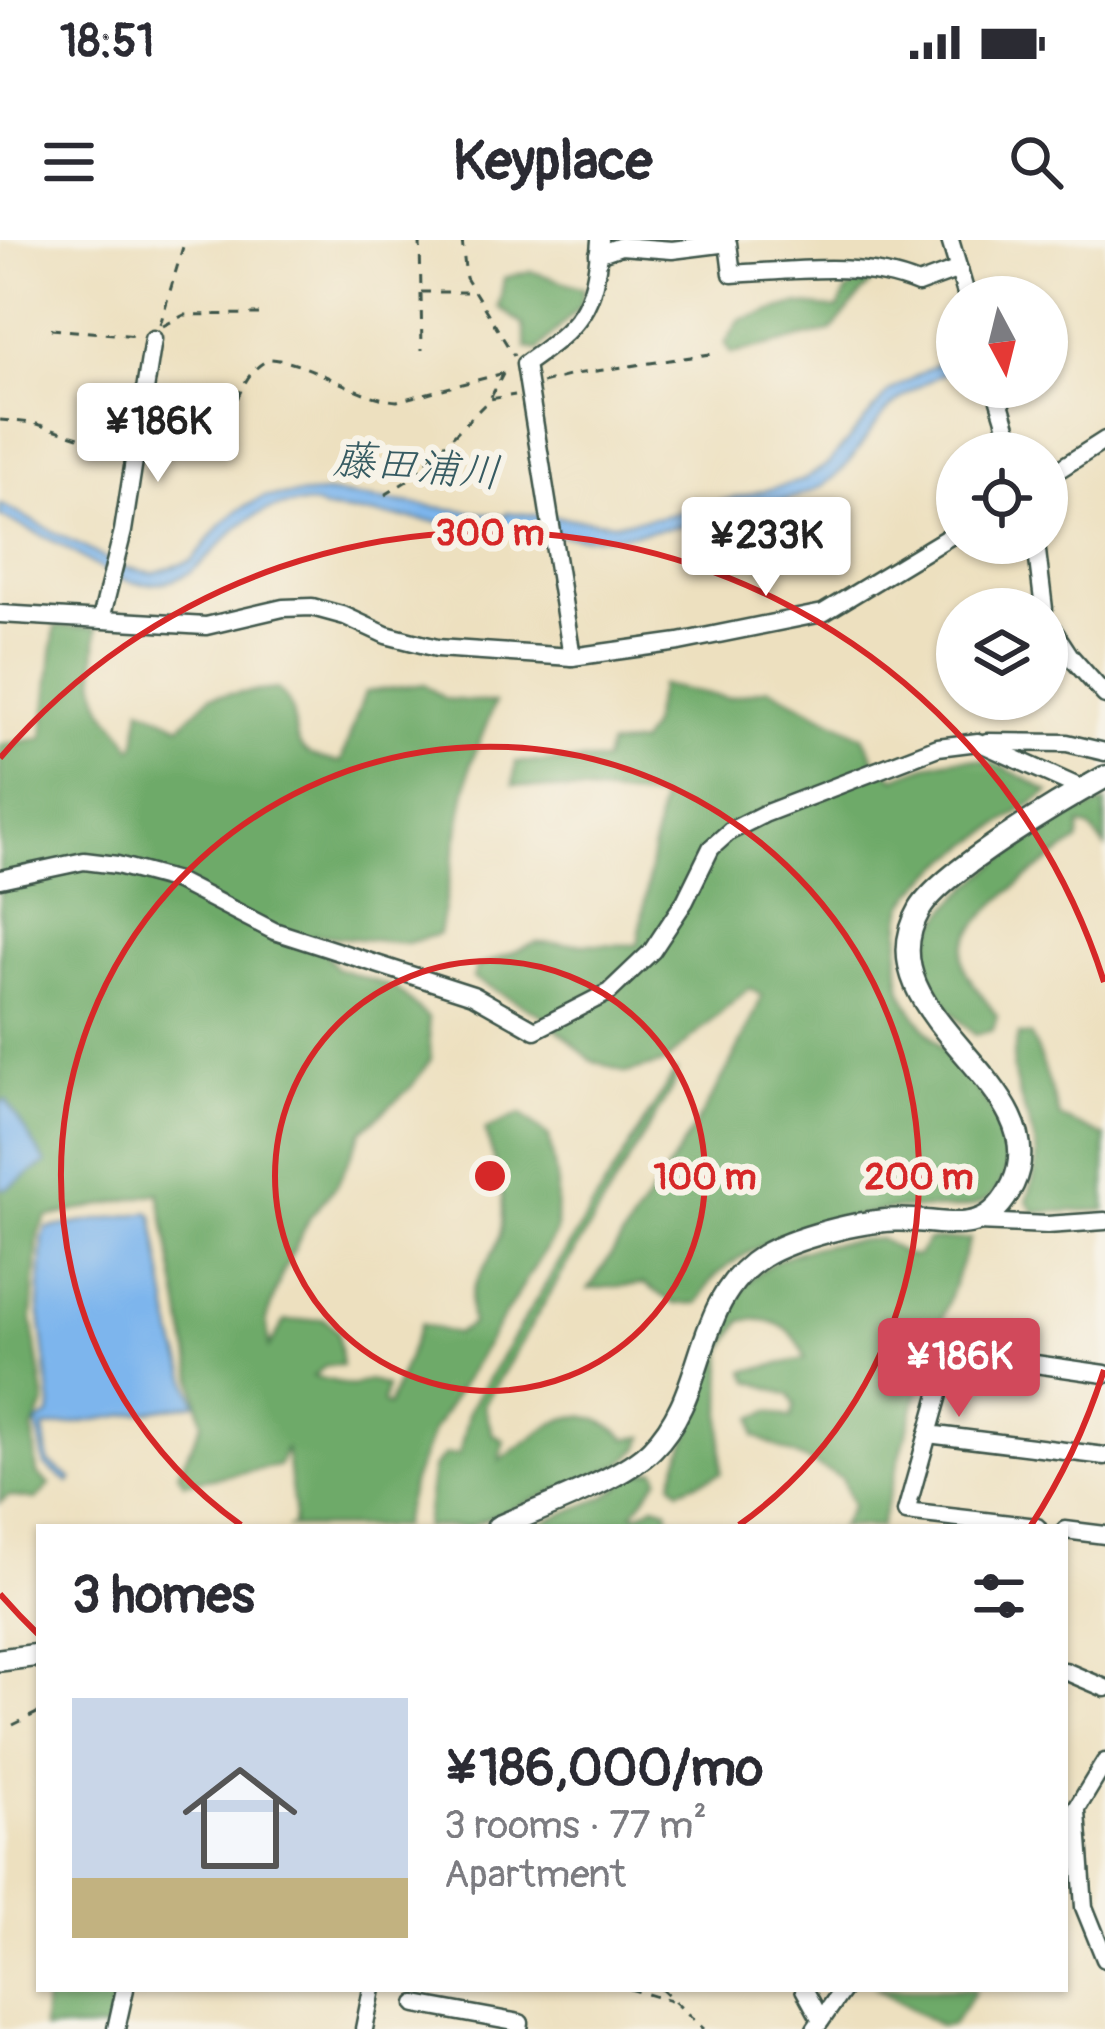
<!DOCTYPE html>
<html lang="en">
<head>
<meta charset="utf-8">
<style>
  body { margin:0; font-family:Pangolin,"Klee One",sans-serif; background:#f7f7f7; color:#2b2b33; height:100vh; display:flex; flex-direction:column; font-size:45px; white-space:nowrap }
  * { box-sizing:border-box; margin:0 }
  p { font-size:39px; color:#7c7c81 }
  .icon { flex:none; width:66px; height:66px; fill:none; stroke:currentColor; stroke-width:2; stroke-linecap:round; stroke-linejoin:round }
  .map { position:relative; flex:1; overflow:hidden }
  .sheet { position:absolute; left:36px; top:1284px; width:1032px; height:468px; display:flex; flex-direction:column; background:#fff; border-radius:0px; box-shadow:0 3px 9px #0004 }
  .sheet>* { flex:none }
  .needle { width:78px; rotate:173deg }
  .tools { position:absolute; left:936px; top:36px; display:grid; gap:24px }
  .tools a { display:grid; place-items:center; width:132px; height:132px; border-radius:50%; background:#fff; box-shadow:0 3px 9px #0004; font-size:60px }
  .price { position:absolute; translate:-50% -102px; padding:0 27px; border-radius:12px; background:#fff; color:#222; font-size:39px; line-height:78px; filter:drop-shadow(0 3px 6px #0008) }
  .price::after { content:''; position:absolute; left:50%; top:72px; width:36px; height:27px; margin-left:-18px; background:inherit; clip-path:polygon(0 0,100% 0,50% 100%) }
  .price.on { background:#d1495b; color:#fff }
  ul { padding:0; list-style:none }
  li { display:flex; align-items:center; gap:36px; height:300px; padding:0 36px }
  li+li { border-top:3px solid #e1e1e2 }
  li span { display:grid; place-items:center; flex:none; width:336px; height:240px; border-radius:0px; color:#555 }
  li>.icon { margin-inline-start:auto }
  span .icon { width:144px; height:144px; fill:#fffc; stroke-width:1 }
  li b { font-size:51px }
  h2 { display:flex; justify-content:space-between; align-items:center; height:144px; padding:0 36px; font-size:51px }
  .status { display:flex; justify-content:space-between; align-items:center; height:84px; padding:0 60px; background:#fff; direction:ltr }
  .status svg { height:33px; fill:currentColor }
  header { display:flex; justify-content:space-between; align-items:center; height:156px; padding:0 36px; background:#fff; font-size:54px; font-weight:700 }
  .map>svg:first-child { display:block }
  .forest { fill:#6eaa69; stroke:#46744e; stroke-width:3 }
  .water { fill:#7db5ed; stroke:#4e7990; stroke-width:3 }
  .lines { fill:none; stroke-linecap:round; stroke-linejoin:round }
  .minor-casing { stroke:#3e5549; stroke-width:21 }
  .major-casing { stroke:#3e5549; stroke-width:26 }
  .path { stroke:#3e5549; stroke-width:3; stroke-dasharray:9 9; stroke-linecap:butt }
  .minor { stroke:#fff; stroke-width:16 }
  .major { stroke:#fff; stroke-width:21 }
  .ring { fill:none; stroke:#d62828; stroke-width:6 }
  .labels { text-anchor:middle; dominant-baseline:central; stroke-width:12; stroke-linejoin:round; paint-order:stroke }
  .water-label { font-size:42px; font-style:italic; fill:#365b62; stroke:#f7f3e8 }
  .centre { fill:#d62828; stroke:#f7f3e8; stroke-width:6 }
  .ring-label { font-size:36px; text-anchor:middle; font-weight:bold; fill:#d62828; stroke:#f7f3e8; stroke-width:12; stroke-linejoin:round; paint-order:stroke }
</style>
</head>
<body>
<div class="status"><b>18:51</b><svg viewBox="0 0 49 12"><path d="M0 12V9h3v3zM5 12V6h3v6zM10 12V3h3v9zM15 12V0h3v12zM26 1h20v11H26zM47 4h2v5h-2z"/></svg></div>
<header><svg class="icon" aria-label="menu" viewBox="0 0 24 24"><path d="M4 6h16M4 12h16M4 18h16"/></svg>Keyplace<svg class="icon" aria-label="search" viewBox="0 0 24 24"><circle cx="10" cy="10" r="6"/><path d="M15 15l6 6"/></svg></header>
<div class="map">
<svg width="1105" height="1789" viewBox="0 0 1105 1789">
  <rect width="100%" height="100%" fill="#f7f3e8"/>
  <filter id="ink" filterUnits="userSpaceOnUse"><feTurbulence type="fractalNoise" baseFrequency=".00833" numOctaves="2"/><feDisplacementMap in="SourceGraphic" scale="24" xChannelSelector="R" yChannelSelector="G"/><feConvolveMatrix kernelMatrix="1 2 1 2 8 2 1 2 1" color-interpolation-filters="sRGB"/></filter>
  <filter id="wash" filterUnits="userSpaceOnUse"><feTurbulence type="fractalNoise" baseFrequency=".004" numOctaves="4" result="noise"/><feDisplacementMap in="SourceGraphic" scale="48" xChannelSelector="R" yChannelSelector="G"/><feGaussianBlur stdDeviation="2.7" result="paint"/><feColorMatrix in="noise" values="0 0 0 0 0 0 0 0 0 0 0 0 0 0 0 0 0 1.4 0 .05"/><feComposite in="paint" operator="in"/></filter>
  <g filter="url(#wash)">
    <rect width="100%" height="100%" fill="#ede0bf"/>
    <g class="forest">
      <polygon points="530,31 584,48 581,65 538,110 527,108 523,85 499,67 504,38"/>
      <polygon points="863,41 872,41 831,91 731,114 725,104 740,80 796,64 838,69 847,51"/>
      <path d="M 55,386 L 97,388 C 96,418 89,451 109,476 C 118,488 125,493 132,508 L 136,504 L 141,467 L 180,486 L 211,456 L 277,449 C 312,479 271,516 341,522 L 365,452 L 424,444 L 445,459 L 495,463 L 471,523 L 439,694 L 407,703 L 314,695 L 336,728 L 395,748 L 428,778 L 431,819 L 411,847 L 362,891 L 338,943 L 310,977 L 281,1036 L 266,1080 L 269,1107 L 285,1081 L 324,1079 L 338,1092 L 342,1125 L 326,1126 L 313,1136 L 352,1146 L 369,1140 L 386,1146 L 383,1163 L 388,1166 L 421,1084 L 456,1094 L 472,1084 C 463,1040 490,1031 500,995 C 509,960 495,923 485,890 L 521,874 L 549,897 L 557,942 L 556,992 L 434,1189 L 413,1241 L 401,1287 L 287,1287 L 293,1286 L 294,1269 L 286,1207 L 279,1226 L 184,1243 L 178,1233 L 202,1183 L 159,953 L 47,977 L 38,994 L 32,1080 L 45,1164 L 33,1189 L 37,1234 L 50,1245 L 36,1260 L 8,1256 L 0,1263 L 0,505 L 43,498 Z"/>
      <path d="M 660,445 L 728,458 L 769,448 L 863,496 L 876,521 L 895,538 C 968,508 981,513 1049,552 C 1011,579 929,625 906,663 C 900,672 901,688 900,699 C 898,714 898,739 903,753 C 923,807 1041,881 999,947 C 976,982 922,963 888,970 C 830,980 764,995 719,1033 C 710,1040 704,1053 698,1063 L 675,1064 L 644,1044 L 589,1049 C 649,955 720,860 762,756 L 749,748 L 664,823 L 626,833 L 591,820 L 541,775 L 473,738 L 477,727 L 536,703 L 638,705 L 661,559 L 513,545 L 516,522 L 604,521 L 609,506 L 640,503 L 650,488 Z"/>
      <path d="M 1105,562 L 1105,607 L 1089,587 L 1080,585 L 1078,601 C 1048,623 946,686 965,729 C 972,745 987,761 997,776 L 993,790 L 975,795 C 902,729 915,690 987,632 C 1013,611 1041,590 1071,575 C 1082,570 1094,568 1105,562 Z"/>
      <path d="M 1019,795 L 1030,795 C 1043,816 1050,852 1060,877 L 1105,897 L 1105,970 L 1035,972 L 1027,961 C 1031,947 1038,929 1037,915 C 1032,873 1001,839 1019,795 Z"/>
      <path d="M 676,830 L 675,843 L 484,1165 L 492,1193 L 504,1201 L 500,1220 C 545,1192 573,1150 627,1199 L 644,1197 L 639,1209 L 620,1225 L 467,1287 L 425,1287 L 433,1228 L 445,1215 L 459,1214 L 469,1170 Z"/>
      <path d="M 881,999 L 904,1014 L 917,1016 L 928,1000 L 970,999 L 925,1128 L 880,1287 L 840,1287 L 852,1266 L 842,1238 L 755,1196 L 753,1178 L 770,1171 L 791,1178 L 795,1165 L 790,1155 L 750,1141 L 745,1131 L 805,1119 C 797,1088 771,1075 741,1081 L 723,1111 L 721,1233 L 679,1250 L 672,1242 C 678,1215 693,1190 701,1163 C 712,1128 720,1089 738,1056 C 763,1010 835,1001 881,999 Z"/>
      <polygon points="656,1230 659,1238 633,1273 638,1275 654,1265 667,1269 670,1287 531,1287 605,1257 635,1234"/>
      <polygon points="45,1749 117,1749 109,1789 43,1789"/>
      <polygon points="877,1749 971,1749 975,1751 952,1785 940,1786"/>
    </g>
    <g class="water">
      <path d="M 957,112 L 957,126 C 933,139 906,151 887,171 C 865,193 854,224 828,242 C 792,268 623,301 577,297 L 324,269 C 314,262 303,264 290,265 C 215,275 220,340 151,344 C 116,345 87,319 59,304 C 39,294 19,285 0,276 L 0,264 L 122,327 L 153,333 L 192,321 L 220,286 L 237,271 L 264,257 L 326,253 L 505,276 L 507,272 L 614,283 L 661,277 L 801,241 L 828,224 L 889,152 Z"/>
      <polygon points="6,860 46,923 6,949 0,947 0,863"/>
      <polygon points="149,972 153,976 173,1094 196,1164 44,1188 49,1223 72,1239 69,1243 45,1226 37,1183 50,1175 51,1165 39,1067 43,997 47,988"/>
    </g>
  </g>
  <g filter="url(#ink)">
    <g class="lines">
      <defs>
        <g id="minor">
          <polyline points="950,0 967,57"/>
          <path d="M 598,14 L 621,6 L 672,10 L 728,3 L 732,34 C 793,31 860,20 918,44 L 959,29"/>
          <polyline points="995,147 1015,213"/>
          <polyline points="1047,237 1105,200"/>
          <polyline points="1036,303 1044,369"/>
          <polyline points="0,374 206,386 283,368 312,367 345,376 386,395 437,408 572,417 679,402 823,373 957,292"/>
          <polyline points="101,379 123,291 153,99"/>
          <polyline points="1047,381 1070,416 1105,455"/>
          <path d="M 572,417 L 525,124 C 580,85 595,71 600,0"/>
          <polyline points="987,502 1067,503 1105,512"/>
          <polyline points="0,639 84,621 117,625 177,641 274,691 473,755 535,790 609,752 652,711 685,661 711,608 730,591 764,574 938,507 978,502 1083,549"/>
          <polyline points="977,982 1047,985 1105,981"/>
          <polyline points="928,1194 1105,1216"/>
          <polyline points="1037,1287 906,1272 951,1112 1105,1134"/>
          <polyline points="1065,1290 1105,1295"/>
          <polyline points="1065,1431 1105,1448"/>
          <polyline points="1077,1572 1084,1667 1105,1719"/>
          <polyline points="1065,1588 1105,1522"/>
          <polyline points="804,1749 821,1780"/>
          <polyline points="416,1764 520,1783 519,1789"/>
          <polyline points="116,1789 125,1749"/>
          <polyline points="364,1789 372,1749"/>
          <polyline points="815,1789 843,1749"/>
        </g>
        <g id="major">
          <path d="M 498,1287 C 539,1269 623,1239 652,1209 C 709,1153 692,1060 763,1016 C 793,998 859,981 895,980 C 945,978 985,1003 1013,944 C 1059,844 858,775 920,669 C 943,631 1063,560 1105,537"/>
          <polyline points="0,1420 39,1415"/>
        </g>
      </defs>
      <use href="#minor" class="minor-casing"/>
      <use href="#major" class="major-casing"/>
      <g class="path">
        <polyline points="420,0 422,110"/>
        <polyline points="462,0 466,38 514,116"/>
        <polyline points="421,52 471,52"/>
        <polyline points="160,85 185,0"/>
        <polyline points="163,86 184,75 259,74"/>
        <polyline points="51,89 139,96"/>
        <polyline points="542,143 576,134 717,113"/>
        <polyline points="491,157 503,134"/>
        <polyline points="0,180 34,183 120,210"/>
        <path d="M 152,201 L 193,201 L 218,195 C 238,171 239,131 271,119 C 315,123 353,157 397,161 L 512,131"/>
        <polyline points="385,255 410,239 490,159 515,155"/>
        <polyline points="13,1485 39,1472"/>
        <polyline points="630,1749 671,1761"/>
        <polyline points="661,1749 704,1789"/>
      </g>
      <use href="#minor" class="minor"/>
      <use href="#major" class="major"/>
    </g>
  </g>
  <g class="ring">
    <circle cx="490" cy="936" r="215"/>
    <path d="M241 1285A429 429 0 1 1 739 1285"/>
    <path d="M1104 1130A644 644 0 0 1 1030 1287M39 1395A644 644 0 0 1 0 1354M0 518A644 644 0 0 1 1104 742"/>
  </g>
  <g class="labels">
    <g class="water-label">
      <text transform="translate(417 227) rotate(5)">藤田浦川</text>
    </g>
  </g>
  <circle cx="490" cy="936" r="18" class="centre"/>
  <g class="ring-label">
    <text x="490" y="305">300 m</text>
    <text x="705" y="949">100 m</text>
    <text x="919" y="949">200 m</text>
  </g>
</svg>
<div class="tools">
<a><svg class="needle" viewBox="-14 -14 28 28"><path d="M0-13l5 13h-10z" fill="#e53935"/><path d="M0 13l5-13h-10z" fill="#7c7c81"/></svg></a>
<a><svg class="icon" aria-label="locate" viewBox="0 0 24 24"><circle cx="12" cy="12" r="6"/><path d="M12 2v4M12 18v4M2 12h4M18 12h4"/></svg></a>
<a><svg class="icon" aria-label="layers" viewBox="0 0 24 24"><path d="M12 4l9 5-9 5-9-5zM3 14l9 5 9-5"/></svg></a>
</div>
<b class="price" style="left:158px;top:245px">¥186K</b>
<b class="price" style="left:766px;top:359px">¥233K</b>
<b class="price on" style="left:959px;top:1180px">¥186K</b>
<section class="sheet">
<h2>3 homes<svg class="icon" aria-label="filters" viewBox="0 0 24 24"><path d="M4 7h16M4 17h16"/><circle cx="9" cy="7" r="2"/><circle cx="15" cy="17" r="2"/></svg></h2>
<ul>
<li><span style="background:linear-gradient(#c9d6e8 75%,#c2b280 0)"><svg class="icon" aria-label="home" viewBox="0 0 24 24"><path d="M3 11l9-7 9 7M6 9v11h12V9"/></svg></span><div><b>¥186,000/mo</b><p>3 rooms · 77 m²</p><p>Apartment</p></div></li>
</ul>
</section>
</div>
</body>
</html>
